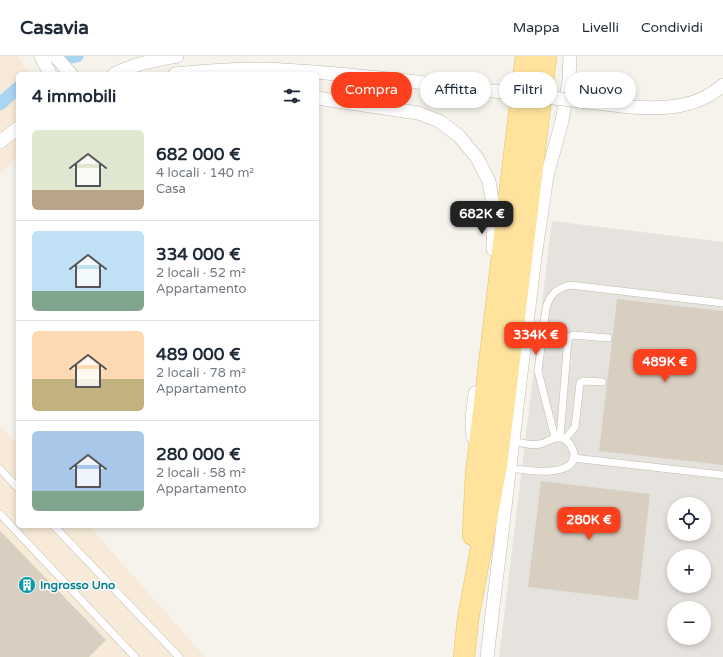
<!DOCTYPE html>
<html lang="it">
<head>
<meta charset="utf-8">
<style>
  body { margin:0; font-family:"Varela Round",sans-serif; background:#f2f2f3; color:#1f2937; height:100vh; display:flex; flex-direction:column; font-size:15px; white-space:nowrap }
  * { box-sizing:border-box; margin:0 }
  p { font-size:13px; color:#747a83 }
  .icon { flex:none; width:22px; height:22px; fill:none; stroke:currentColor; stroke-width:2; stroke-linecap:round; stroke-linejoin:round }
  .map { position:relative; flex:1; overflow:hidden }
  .sheet { position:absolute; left:16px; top:16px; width:303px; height:456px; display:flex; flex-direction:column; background:#fff; border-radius:6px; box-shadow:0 2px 6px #0003 }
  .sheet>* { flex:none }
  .guide { position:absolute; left:331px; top:16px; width:332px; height:36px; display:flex; gap:8px }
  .fabs { position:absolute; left:667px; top:441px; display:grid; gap:8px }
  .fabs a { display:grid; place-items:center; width:44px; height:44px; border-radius:50%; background:#fff; box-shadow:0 2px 6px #0003; font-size:20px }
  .price { position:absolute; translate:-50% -34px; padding:0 9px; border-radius:8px; background:#fc3f1d; color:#fff; font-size:13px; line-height:26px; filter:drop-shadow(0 1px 2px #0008) }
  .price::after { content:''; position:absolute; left:50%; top:24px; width:12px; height:9px; margin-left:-6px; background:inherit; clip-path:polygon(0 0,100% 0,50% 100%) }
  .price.on { background:#222; color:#fff }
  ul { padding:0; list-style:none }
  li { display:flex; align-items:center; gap:12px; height:100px; padding:0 16px }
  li+li { border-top:1px solid #e0e1e3 }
  li span { display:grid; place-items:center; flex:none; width:112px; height:80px; border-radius:6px; color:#555 }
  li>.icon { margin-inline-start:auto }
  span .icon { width:48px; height:48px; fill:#fffc; stroke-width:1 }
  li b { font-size:17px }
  h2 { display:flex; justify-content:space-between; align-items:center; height:48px; padding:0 16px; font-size:17px }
  .tag { padding:0 14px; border-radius:18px; background:#fff; box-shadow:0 2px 6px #0003; font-size:14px; line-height:36px }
  .tag.on { background:#fc3f1d; color:#fff }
  header { display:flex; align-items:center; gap:24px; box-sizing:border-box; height:56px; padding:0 20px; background:#fff; border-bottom:1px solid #e0e1e3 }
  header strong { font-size:19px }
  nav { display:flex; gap:22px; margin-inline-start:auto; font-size:14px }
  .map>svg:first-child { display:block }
  .commercial { fill:#f7ead8 }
  .industrial { fill:#e6e2dd; fill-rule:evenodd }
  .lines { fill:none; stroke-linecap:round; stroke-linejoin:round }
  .canal { stroke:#a9d4f2; stroke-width:13 }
  .building { fill:#d8cfc1 }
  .lane-casing { stroke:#c2bbae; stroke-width:8 }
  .street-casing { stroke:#c2bbae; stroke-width:14 }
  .primary-casing { stroke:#e6c16a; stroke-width:22 }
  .lane { stroke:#fff; stroke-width:7 }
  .street { stroke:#fff; stroke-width:13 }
  .primary { stroke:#ffe39c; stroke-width:21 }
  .street-bridge-casing { stroke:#c2bbae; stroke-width:14; stroke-linecap:butt }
  .street-bridge { stroke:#fff; stroke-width:13 }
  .labels { text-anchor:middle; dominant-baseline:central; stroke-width:3; stroke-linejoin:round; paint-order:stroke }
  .culture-label { font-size:12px; font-weight:bold; fill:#0d838f; stroke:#fff; text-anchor:start }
</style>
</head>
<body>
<header>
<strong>Casavia</strong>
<nav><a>Mappa</a><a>Livelli</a><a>Condividi</a></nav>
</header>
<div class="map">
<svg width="723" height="601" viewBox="0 0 723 601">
  <rect width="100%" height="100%" fill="#f6f3ec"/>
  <g class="commercial">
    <polygon points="0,0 18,0 30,18 18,18 18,101 0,118"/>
    <polygon points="0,369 18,389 18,470 89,470 205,601 0,601"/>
  </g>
  <path class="industrial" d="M 552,165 L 723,186 L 723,601 L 499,601 ZM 674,448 L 704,448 L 704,478 L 674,478 ZM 674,500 L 704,500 L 704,530 L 674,530 ZM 674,552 L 704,552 L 704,582 L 674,582 Z"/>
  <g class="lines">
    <g class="canal">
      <polyline points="72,1 77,0"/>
      <polyline points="0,48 18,32"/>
    </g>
  </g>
  <g class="building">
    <polygon points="617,243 723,255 723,409 599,395"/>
    <polygon points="541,425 650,438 638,544 528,531"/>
    <polygon points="0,475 106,584 89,601 0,601"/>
  </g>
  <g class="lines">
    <defs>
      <g id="lane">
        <path d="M 555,382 L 538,315 L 546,252 C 550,238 556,233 570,229 L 723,247"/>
        <polyline points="560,382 568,282 573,279 608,282"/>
        <polyline points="565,383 575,371 580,327 584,325 602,326"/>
        <polyline points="573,402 723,419"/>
        <path d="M 510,412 C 524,414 576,423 574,398 C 573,392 569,385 564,383 C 555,379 549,386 540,388 C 531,390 522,387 513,385"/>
        <polyline points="0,413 18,432"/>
        <polyline points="0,458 135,601"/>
        <polyline points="54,470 179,601"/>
      </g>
      <g id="street">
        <polyline points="41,0 50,18"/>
        <polyline points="55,0 71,18"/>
        <path d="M 114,18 C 134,8 155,4 177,0"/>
        <path d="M 175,18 C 203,15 232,13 260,13 C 304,14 347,19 391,23"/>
        <polyline points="317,42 418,57 439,65 459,80 477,102 489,125 494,155 493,193"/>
        <path d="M 630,51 C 664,53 696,53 723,29"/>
        <polyline points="0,86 18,72"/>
        <polyline points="473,381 472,364 475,337"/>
        <polyline points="487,601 535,201 547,120 562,65 569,24 570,0"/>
      </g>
      <g id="primary">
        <polyline points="473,479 476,418 526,0"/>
        <polyline points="464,601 468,563 497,407 546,0"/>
      </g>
    </defs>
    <use href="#lane" class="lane-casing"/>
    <use href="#street" class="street-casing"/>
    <use href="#primary" class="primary-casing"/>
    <use href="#lane" class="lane"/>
    <use href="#street" class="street"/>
    <use href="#primary" class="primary"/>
    <defs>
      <polyline id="street-bridge" points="391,23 630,51"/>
    </defs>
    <use href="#street-bridge" class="street-bridge-casing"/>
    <use href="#street-bridge" class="street-bridge"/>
  </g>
  <defs>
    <symbol id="building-disc" viewBox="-11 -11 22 22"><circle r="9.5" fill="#0f9aa8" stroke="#fff"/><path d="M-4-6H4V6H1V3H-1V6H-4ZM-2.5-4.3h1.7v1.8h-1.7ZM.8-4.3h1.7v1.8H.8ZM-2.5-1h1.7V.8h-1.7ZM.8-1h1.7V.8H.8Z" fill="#fff"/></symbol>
  </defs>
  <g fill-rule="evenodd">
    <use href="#building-disc" x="17" y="519" width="20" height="20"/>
  </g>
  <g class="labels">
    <g class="culture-label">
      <text x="40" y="529">Ingrosso Uno</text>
    </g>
  </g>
</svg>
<div class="fabs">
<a><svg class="icon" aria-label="locate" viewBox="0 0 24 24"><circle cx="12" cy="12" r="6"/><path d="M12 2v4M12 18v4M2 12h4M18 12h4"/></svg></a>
<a>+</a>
<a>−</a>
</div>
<b class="price on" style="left:482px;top:179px">682K €</b>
<b class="price" style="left:536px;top:300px">334K €</b>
<b class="price" style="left:665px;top:327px">489K €</b>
<b class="price" style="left:589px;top:485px">280K €</b>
<div class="guide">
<a class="tag on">Compra</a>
<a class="tag">Affitta</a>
<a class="tag">Filtri</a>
<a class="tag">Nuovo</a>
</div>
<section class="sheet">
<h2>4 immobili<svg class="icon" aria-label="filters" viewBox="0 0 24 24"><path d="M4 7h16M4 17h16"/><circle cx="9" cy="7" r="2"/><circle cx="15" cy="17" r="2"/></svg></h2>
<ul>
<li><span style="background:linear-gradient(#dfe7d0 75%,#b9a48a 0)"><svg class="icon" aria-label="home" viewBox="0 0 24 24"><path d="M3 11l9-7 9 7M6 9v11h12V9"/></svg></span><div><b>682 000 €</b><p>4 locali · 140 m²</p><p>Casa</p></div></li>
<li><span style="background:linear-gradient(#bfe0f5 75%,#7fa58c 0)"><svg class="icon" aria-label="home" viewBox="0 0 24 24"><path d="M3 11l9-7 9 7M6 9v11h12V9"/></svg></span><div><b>334 000 €</b><p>2 locali · 52 m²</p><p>Appartamento</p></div></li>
<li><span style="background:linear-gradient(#ffd9b3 60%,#c2b280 0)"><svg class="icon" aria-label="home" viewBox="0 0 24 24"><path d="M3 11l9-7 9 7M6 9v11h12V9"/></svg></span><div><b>489 000 €</b><p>2 locali · 78 m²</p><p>Appartamento</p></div></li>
<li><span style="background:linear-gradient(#a9c7e8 75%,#7fa58c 0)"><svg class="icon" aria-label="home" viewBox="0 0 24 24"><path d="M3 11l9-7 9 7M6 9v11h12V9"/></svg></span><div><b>280 000 €</b><p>2 locali · 58 m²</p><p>Appartamento</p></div></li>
</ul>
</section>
</div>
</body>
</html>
